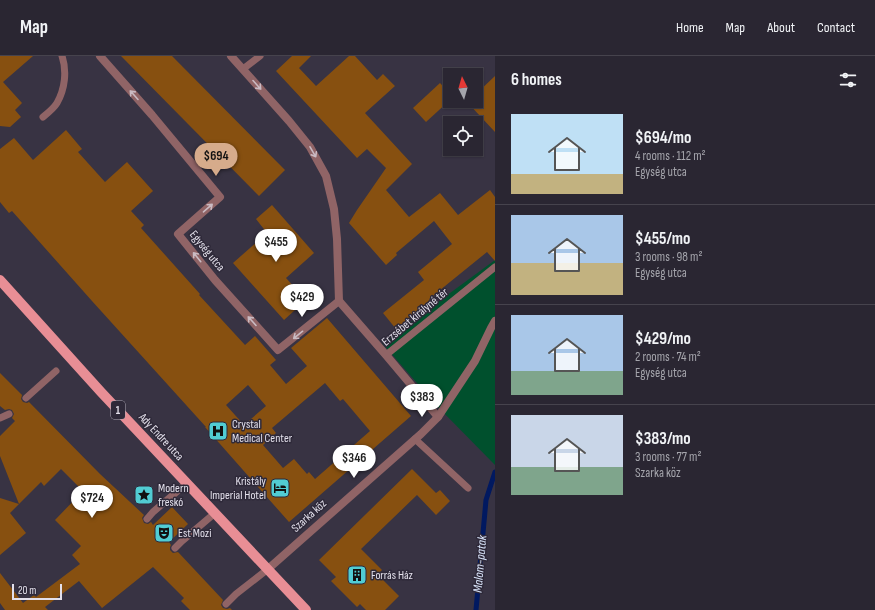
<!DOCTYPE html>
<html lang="en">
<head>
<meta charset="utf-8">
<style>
  body { margin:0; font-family:"Sofia Sans Condensed",sans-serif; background:#36323e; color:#f1f3f6; height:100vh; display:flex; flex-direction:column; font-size:15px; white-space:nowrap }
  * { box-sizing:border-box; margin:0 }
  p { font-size:13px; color:#a5a5ac }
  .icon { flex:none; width:22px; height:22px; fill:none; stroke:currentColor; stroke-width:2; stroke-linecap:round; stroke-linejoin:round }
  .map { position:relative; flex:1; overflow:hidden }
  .drawer { display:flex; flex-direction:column; background:#2a2632; width:380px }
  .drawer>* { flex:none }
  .needle { width:26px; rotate:355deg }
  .fabs { position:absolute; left:443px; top:12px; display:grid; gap:8px }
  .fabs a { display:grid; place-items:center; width:40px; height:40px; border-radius:0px; background:#2a2632; box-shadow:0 1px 3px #0004,0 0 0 1px #46434d; font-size:20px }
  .scale { position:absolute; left:12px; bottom:10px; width:50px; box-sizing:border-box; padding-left:4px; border:2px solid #e3e0eb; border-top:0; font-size:11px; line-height:14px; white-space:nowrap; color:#e3e0eb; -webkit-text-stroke:3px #2e2939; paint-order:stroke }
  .price { position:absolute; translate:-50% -34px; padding:0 9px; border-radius:14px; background:#fff; color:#222; font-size:13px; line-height:26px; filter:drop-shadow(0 1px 2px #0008) }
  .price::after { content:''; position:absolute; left:50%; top:24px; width:12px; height:9px; margin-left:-6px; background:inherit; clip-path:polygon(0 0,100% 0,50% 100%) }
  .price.selected { background:#d6ab8b; color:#111 }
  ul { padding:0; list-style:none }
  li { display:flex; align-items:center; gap:12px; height:100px; padding:0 16px }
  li+li { border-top:1px solid #46434d }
  li span { display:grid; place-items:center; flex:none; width:112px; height:80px; border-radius:0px; color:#555 }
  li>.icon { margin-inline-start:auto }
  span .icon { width:48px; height:48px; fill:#fffc; stroke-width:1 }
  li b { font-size:17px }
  h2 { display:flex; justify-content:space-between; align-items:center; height:48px; padding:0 16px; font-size:17px }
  header { display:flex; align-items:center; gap:24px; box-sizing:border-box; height:56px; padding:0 20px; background:#2a2632; border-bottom:1px solid #46434d }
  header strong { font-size:19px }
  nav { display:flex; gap:22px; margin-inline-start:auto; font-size:14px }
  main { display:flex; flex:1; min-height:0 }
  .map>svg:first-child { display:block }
  .green { fill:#00502d }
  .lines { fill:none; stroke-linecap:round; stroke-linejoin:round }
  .stream { stroke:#011960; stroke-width:5 }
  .building { fill:#875010; fill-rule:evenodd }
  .lane { stroke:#906466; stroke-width:7 }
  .street { stroke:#906466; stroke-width:8 }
  .primary { stroke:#e88e95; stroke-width:10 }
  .oneway { stroke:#cabbc3 }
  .labels { text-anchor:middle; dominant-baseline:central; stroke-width:3; stroke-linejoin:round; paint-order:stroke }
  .shield { fill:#2e2939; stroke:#ada9b6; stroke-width:1 }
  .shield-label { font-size:11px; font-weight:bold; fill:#e3e0eb }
  .street-label { font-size:12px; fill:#e3e0eb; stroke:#2e2939 }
  .poi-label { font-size:12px; fill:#e3e0eb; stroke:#2e2939; text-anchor:start }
  .water-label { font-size:13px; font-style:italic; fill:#d8e3f9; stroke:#2e2939 }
</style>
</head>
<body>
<header>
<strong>Map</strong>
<nav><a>Home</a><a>Map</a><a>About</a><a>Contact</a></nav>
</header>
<main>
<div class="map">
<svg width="495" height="554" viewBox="0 0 495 554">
  <rect width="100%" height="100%" fill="#383343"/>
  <polygon class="green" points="495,204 495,409 437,350 382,287"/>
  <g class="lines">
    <polyline class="stream" points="476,554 486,444 495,416"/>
  </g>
  <g class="building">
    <polygon points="0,0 33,0 3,26 22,47 15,54 21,61 10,71 0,70"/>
    <polygon points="121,0 172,0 285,114 259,140"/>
    <polygon points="292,0 311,0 299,12 316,30 349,0 355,0 377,24 383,18 395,30 365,57 412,108 386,134 409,161 440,137 458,159 490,134 495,141 495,205 487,196 429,243 431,246 396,273 383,257 424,224 418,216 452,188 434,165 396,197 397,199 386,209 349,167 357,154 386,112 367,93 357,102 276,15"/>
    <polygon points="495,20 495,76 467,46 468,45 476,45 476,38"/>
    <polygon points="440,27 450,38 450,44 426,66 413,52"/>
    <path d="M 66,74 L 82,93 L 78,96 L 105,126 L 127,106 L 153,135 L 131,155 L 144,169 L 141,172 L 200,238 L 199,239 L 245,289 L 255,280 L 276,304 L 270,309 L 286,328 L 307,310 L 291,292 L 327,262 L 411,360 L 289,466 L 205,371 L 206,371 L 92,245 L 12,155 L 9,157 L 0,146 L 0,93 L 14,82 L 33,104 ZM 325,327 L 340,345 L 343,343 L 370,375 L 315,423 L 309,416 L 307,418 L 294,403 L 283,412 L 263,389 L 276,377 L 272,372 ZM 248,329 L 266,350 L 244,369 L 226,349 Z"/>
    <polygon points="272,149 314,197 286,222 306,244 284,264 233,207 267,177 256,163"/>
    <polygon points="0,317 22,339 21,343 23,346 27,347 29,346 100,418 144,459 142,462 144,467 148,468 151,466 153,469 172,451 188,468 169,486 171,489 170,491 170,494 173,497 178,496 223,544 221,549 223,552 227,553 230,552 232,554 190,554 181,545 184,542 153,511 102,552 79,525 45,551 48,554 5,554 0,547 0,517 23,547 34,539 36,541 80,508 72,499 81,490 55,464 83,435 61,413 44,430 41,426 19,448 0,400 0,380 15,365 12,362 14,358 12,354 9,353 5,354 0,350"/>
    <polygon points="412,413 436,437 440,434 450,445 436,459 417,439 361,493 382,514 379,517 385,523 383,524 399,540 385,554 366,554 360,548 357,551 331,525 336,521 319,504"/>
    <polygon points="0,442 19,448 10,457 26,477 0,499"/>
  </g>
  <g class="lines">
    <g class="lane">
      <polyline points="243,13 260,0"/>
      <path d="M 43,61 C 48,57 54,52 57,47 C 65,33 67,15 62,0"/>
      <polyline points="386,299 495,211"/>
      <polyline points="26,342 56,315"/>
      <polyline points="0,362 9,358"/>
      <polyline points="415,383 468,432"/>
      <polyline points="147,463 153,456 187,427"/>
      <polyline points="175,492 182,485 215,457"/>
      <polyline points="226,548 236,538 268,513"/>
    </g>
    <g class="street">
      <polyline points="100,0 152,59 220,141 178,178 215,224 278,294 339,245"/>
      <polyline points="231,0 289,65 310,91 326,120 334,153 337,183 339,245 386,299 438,361"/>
      <polyline points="268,513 421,378 438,361 475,305 491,272 495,265"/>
    </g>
    <polyline class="primary" points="0,224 101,336 306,554"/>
  </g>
  <defs><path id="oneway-shaft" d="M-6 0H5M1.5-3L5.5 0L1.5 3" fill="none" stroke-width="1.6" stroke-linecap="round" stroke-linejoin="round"/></defs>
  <g class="oneway">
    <use href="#oneway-shaft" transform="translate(257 29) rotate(48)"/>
    <use href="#oneway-shaft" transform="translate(134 39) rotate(-132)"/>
    <use href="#oneway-shaft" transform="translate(313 96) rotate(60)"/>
    <use href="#oneway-shaft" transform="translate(208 152) rotate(-41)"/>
    <use href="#oneway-shaft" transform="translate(197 201) rotate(-129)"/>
    <use href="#oneway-shaft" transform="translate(252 265) rotate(-132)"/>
    <use href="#oneway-shaft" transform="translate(298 279) rotate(141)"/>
  </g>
  <defs>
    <symbol id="hospital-square" viewBox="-11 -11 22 22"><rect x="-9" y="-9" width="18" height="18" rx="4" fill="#51ccd3" stroke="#2e2939"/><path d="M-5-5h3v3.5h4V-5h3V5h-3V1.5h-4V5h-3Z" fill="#111"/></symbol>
    <symbol id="hotel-square" viewBox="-11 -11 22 22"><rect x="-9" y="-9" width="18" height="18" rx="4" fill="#51ccd3" stroke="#2e2939"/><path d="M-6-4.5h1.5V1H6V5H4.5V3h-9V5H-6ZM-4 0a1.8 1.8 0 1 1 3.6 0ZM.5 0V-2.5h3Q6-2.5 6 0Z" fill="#111"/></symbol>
    <symbol id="sight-square" viewBox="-11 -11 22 22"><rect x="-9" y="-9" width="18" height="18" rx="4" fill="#51ccd3" stroke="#2e2939"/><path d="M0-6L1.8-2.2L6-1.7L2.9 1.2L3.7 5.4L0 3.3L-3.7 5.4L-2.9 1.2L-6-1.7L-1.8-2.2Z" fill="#111"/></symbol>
    <symbol id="theatre-square" viewBox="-11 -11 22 22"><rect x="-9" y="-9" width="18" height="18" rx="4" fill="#51ccd3" stroke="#2e2939"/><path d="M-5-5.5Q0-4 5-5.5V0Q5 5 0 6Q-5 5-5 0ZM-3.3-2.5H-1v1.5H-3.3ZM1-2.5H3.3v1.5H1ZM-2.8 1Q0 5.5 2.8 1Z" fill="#111"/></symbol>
    <symbol id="building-square" viewBox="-11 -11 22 22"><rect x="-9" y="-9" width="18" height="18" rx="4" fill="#51ccd3" stroke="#2e2939"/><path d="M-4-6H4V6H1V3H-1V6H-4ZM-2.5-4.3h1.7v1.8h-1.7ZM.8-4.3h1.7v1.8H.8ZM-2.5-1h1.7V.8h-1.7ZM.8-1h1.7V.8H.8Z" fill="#111"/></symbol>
  </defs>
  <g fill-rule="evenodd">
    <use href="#hospital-square" x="207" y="364" width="22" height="22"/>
    <use href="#hotel-square" x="269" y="421" width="22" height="22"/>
    <use href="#sight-square" x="133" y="428" width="22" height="22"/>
    <use href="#theatre-square" x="153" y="466" width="22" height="22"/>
    <use href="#building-square" x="346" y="508" width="22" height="22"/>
  </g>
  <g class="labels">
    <rect class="shield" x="111" y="345" width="14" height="18" rx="3"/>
    <g class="shield-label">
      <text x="118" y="354">1</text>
    </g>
    <g class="street-label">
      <text transform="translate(207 195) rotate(51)">Egység utca</text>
      <text transform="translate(415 261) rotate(-40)">Erzsébet királyné tér</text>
      <text transform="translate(161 381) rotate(47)">Ady Endre utca</text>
      <text transform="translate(309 460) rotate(-42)">Szarka köz</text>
    </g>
    <g class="poi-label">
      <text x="232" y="368">Crystal<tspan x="232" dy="14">Medical Center</tspan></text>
      <text x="266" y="425" text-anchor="end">Kristály<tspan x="266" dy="14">Imperial Hotel</tspan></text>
      <text x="158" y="432">Modern<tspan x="158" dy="14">freskó</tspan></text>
      <text x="178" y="477">Est Mozi</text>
      <text x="371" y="519">Forrás Ház</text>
    </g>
    <g class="water-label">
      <text transform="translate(480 508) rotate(-85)">Malom-patak</text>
    </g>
  </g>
</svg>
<div class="fabs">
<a><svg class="needle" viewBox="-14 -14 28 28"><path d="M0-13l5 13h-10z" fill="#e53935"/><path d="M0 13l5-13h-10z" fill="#a5a5ac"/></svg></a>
<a><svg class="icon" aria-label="locate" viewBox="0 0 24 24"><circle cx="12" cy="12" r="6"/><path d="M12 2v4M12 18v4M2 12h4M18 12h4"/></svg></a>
</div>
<div class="scale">20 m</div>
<b class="price selected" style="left:216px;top:121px">$694</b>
<b class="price" style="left:276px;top:207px">$455</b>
<b class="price" style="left:302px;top:262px">$429</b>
<b class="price" style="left:422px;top:362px">$383</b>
<b class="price" style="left:354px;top:423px">$346</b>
<b class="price" style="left:92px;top:463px">$724</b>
</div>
<section class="drawer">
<h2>6 homes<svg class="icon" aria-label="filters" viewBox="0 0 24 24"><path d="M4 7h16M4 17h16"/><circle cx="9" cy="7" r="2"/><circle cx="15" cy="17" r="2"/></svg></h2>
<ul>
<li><span style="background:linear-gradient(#bfe0f5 75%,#c2b280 0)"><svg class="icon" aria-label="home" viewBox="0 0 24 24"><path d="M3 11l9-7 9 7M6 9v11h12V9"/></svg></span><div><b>$694/mo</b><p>4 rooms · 112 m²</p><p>Egység utca</p></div></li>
<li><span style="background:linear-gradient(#a9c7e8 60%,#c2b280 0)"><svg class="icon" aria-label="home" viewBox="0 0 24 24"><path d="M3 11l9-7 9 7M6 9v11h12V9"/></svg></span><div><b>$455/mo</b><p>3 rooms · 98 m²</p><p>Egység utca</p></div></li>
<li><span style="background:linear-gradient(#a9c7e8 70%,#7fa58c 0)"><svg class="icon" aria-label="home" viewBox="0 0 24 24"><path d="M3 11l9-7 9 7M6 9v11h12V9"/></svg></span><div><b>$429/mo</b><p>2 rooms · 74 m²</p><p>Egység utca</p></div></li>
<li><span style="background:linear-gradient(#c9d6e8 65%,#7fa58c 0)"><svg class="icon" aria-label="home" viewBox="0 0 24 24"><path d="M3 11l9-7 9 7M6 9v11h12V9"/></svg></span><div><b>$383/mo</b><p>3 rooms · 77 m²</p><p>Szarka köz</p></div></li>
</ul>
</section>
</main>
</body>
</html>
